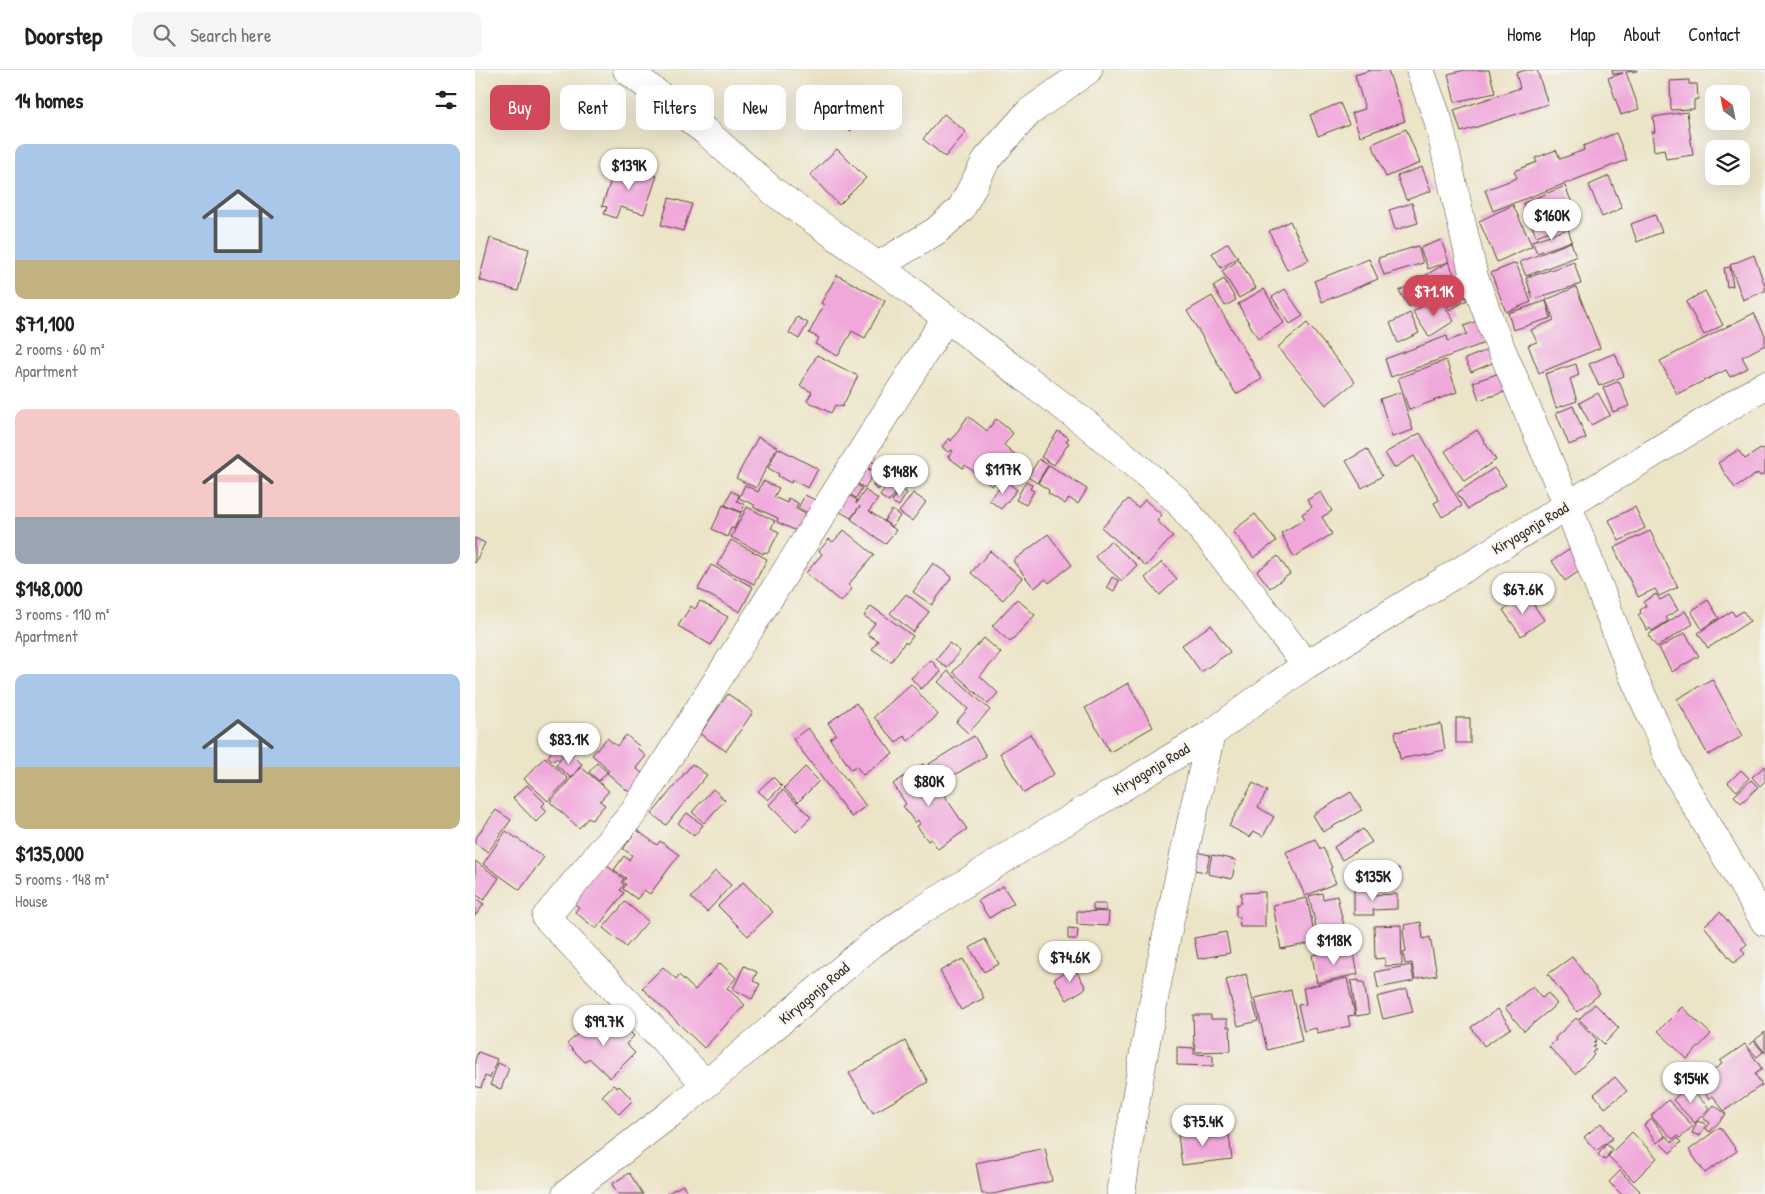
<!DOCTYPE html>
<html lang="en">
<head>
<meta charset="utf-8">
<style>
  body { margin:0; font-family:"Patrick Hand",sans-serif; background:#f6f6f6; color:#202124; height:100vh; display:flex; flex-direction:column; font-size:19px; white-space:nowrap }
  * { box-sizing:border-box; margin:0 }
  p { font-size:16px; color:#757577 }
  .icon { flex:none; width:28px; height:28px; fill:none; stroke:currentColor; stroke-width:2; stroke-linecap:round; stroke-linejoin:round }
  .map { position:relative; flex:1; overflow:hidden }
  .side { display:flex; flex-direction:column; background:#fff; width:475px }
  .side>* { flex:none }
  .banner { position:absolute; left:15px; top:15px; width:475px; height:45px; display:flex; gap:10px }
  .needle { width:32px; rotate:328deg }
  .tools { position:absolute; left:1230px; top:15px; display:grid; gap:10px }
  .tools a { display:grid; place-items:center; width:45px; height:45px; border-radius:10px; background:#fff; box-shadow:0 5px 20px #0002; font-size:25px }
  .price { position:absolute; translate:-50% -42px; padding:0 11px; border-radius:18px; background:#fff; color:#222; font-size:16px; line-height:32px; filter:drop-shadow(0 1px 2px #0008) }
  .price::after { content:''; position:absolute; left:50%; top:30px; width:15px; height:11px; margin-left:-8px; background:inherit; clip-path:polygon(0 0,100% 0,50% 100%) }
  .price.on { background:#d1495b; color:#fff }
  ul { padding:0; list-style:none }
  li { display:grid; align-content:center; gap:10px; height:265px; padding:0 15px }
  li span { display:grid; place-items:center; height:155px; border-radius:10px; color:#555 }
  li>.icon { margin-inline-start:auto }
  span .icon { width:90px; height:90px; fill:#fffc; stroke-width:1 }
  li b { font-size:21px }
  h2 { display:flex; justify-content:space-between; align-items:center; height:60px; padding:0 15px; font-size:21px }
  .pill { padding:0 18px; border-radius:10px; background:#fff; box-shadow:0 5px 20px #0002; font-size:18px; line-height:45px }
  .pill.on { background:#d1495b; color:#fff }
  header { display:flex; align-items:center; gap:30px; box-sizing:border-box; height:70px; padding:0 25px; background:#fff; border-bottom:1px solid #e0e0e0 }
  header strong { font-size:24px }
  nav { display:flex; gap:28px; margin-inline-start:auto; font-size:18px }
  .search { width:350px; height:45px; background:#f6f6f6; display:flex; align-items:center; gap:12px; box-sizing:border-box; padding:0 18px; border-radius:10px; color:#757577; font-size:19px }
  main { display:flex; flex:1; min-height:0 }
  .map>svg:first-child { display:block }
  .building { fill:#f0a7da }
  .lines { fill:none; stroke-linecap:round; stroke-linejoin:round }
  .minor-casing { stroke:#564637; stroke-width:29 }
  .minor { stroke:#fff; stroke-width:28 }
  .labels { text-anchor:middle; dominant-baseline:central; stroke-width:5; stroke-linejoin:round; paint-order:stroke }
  .street-label { font-size:15px; fill:#3b2a1e; stroke:#f6f6f2 }
</style>
</head>
<body>
<header>
<strong>Doorstep</strong>
<div class="search"><svg class="icon" aria-label="search" viewBox="0 0 24 24"><circle cx="10" cy="10" r="6"/><path d="M15 15l6 6"/></svg>Search here</div>
<nav><a>Home</a><a>Map</a><a>About</a><a>Contact</a></nav>
</header>
<main>
<section class="side">
<h2>14 homes<svg class="icon" aria-label="filters" viewBox="0 0 24 24"><path d="M4 7h16M4 17h16"/><circle cx="9" cy="7" r="2"/><circle cx="15" cy="17" r="2"/></svg></h2>
<ul>
<li><span style="background:linear-gradient(#a9c7e8 75%,#c2b280 0)"><svg class="icon" aria-label="home" viewBox="0 0 24 24"><path d="M3 11l9-7 9 7M6 9v11h12V9"/></svg></span><div><b>$71,100</b><p>2 rooms · 60 m²</p><p>Apartment</p></div></li>
<li><span style="background:linear-gradient(#f6c9c9 70%,#9aa5b1 0)"><svg class="icon" aria-label="home" viewBox="0 0 24 24"><path d="M3 11l9-7 9 7M6 9v11h12V9"/></svg></span><div><b>$148,000</b><p>3 rooms · 110 m²</p><p>Apartment</p></div></li>
<li><span style="background:linear-gradient(#a9c7e8 60%,#c2b280 0)"><svg class="icon" aria-label="home" viewBox="0 0 24 24"><path d="M3 11l9-7 9 7M6 9v11h12V9"/></svg></span><div><b>$135,000</b><p>5 rooms · 148 m²</p><p>House</p></div></li>
</ul>
</section>
<div class="map">
<svg width="1290" height="1124" viewBox="0 0 1290 1124">
  <rect width="100%" height="100%" fill="#f6f6f2"/>
  <filter id="ink" filterUnits="userSpaceOnUse"><feTurbulence type="fractalNoise" baseFrequency=".02" numOctaves="2"/><feDisplacementMap in="SourceGraphic" scale="10" xChannelSelector="R" yChannelSelector="G"/><feConvolveMatrix kernelMatrix="1 2 1 2 8 2 1 2 1" color-interpolation-filters="sRGB"/></filter>
  <filter id="wash" filterUnits="userSpaceOnUse"><feTurbulence type="fractalNoise" baseFrequency=".0096" numOctaves="4" result="noise"/><feDisplacementMap in="SourceGraphic" scale="20" xChannelSelector="R" yChannelSelector="G"/><feGaussianBlur stdDeviation="1.12" result="paint"/><feColorMatrix in="noise" values="0 0 0 0 0 0 0 0 0 0 0 0 0 0 0 0 0 1.4 0 .05"/><feComposite in="paint" operator="in"/></filter>
  <g filter="url(#wash)">
    <rect width="100%" height="100%" fill="#ece4c7"/>
    <g id="blocks">
      <g class="building">
        <polygon points="896,0 913,0 930,51 885,66 877,43 890,39 880,5"/>
        <polygon points="990,0 1014,0 1020,23 980,32 973,4"/>
        <polygon points="1051,0 1062,0 1073,34 986,62 979,40 1045,18 1041,3"/>
        <polygon points="1137,0 1162,0 1162,1 1151,2 1164,39 1146,45 1133,8 1148,3 1138,4"/>
        <polygon points="1214,10 1214,14 1222,14 1223,29 1219,30 1219,39 1196,40 1195,11"/>
        <polygon points="367,20 391,33 376,61 351,48"/>
        <polygon points="865,33 874,54 843,66 835,45"/>
        <polygon points="1212,42 1218,85 1191,89 1189,79 1179,81 1177,62 1180,62 1178,47"/>
        <polygon points="469,44 491,62 470,87 448,69"/>
        <polygon points="931,59 945,93 911,107 897,74"/>
        <polygon points="1141,63 1152,90 1018,141 1010,120 1042,108 1039,101 1062,92 1060,88 1081,80 1085,89 1109,80 1108,76"/>
        <polygon points="362,79 391,108 364,135 335,105"/>
        <polygon points="141,96 152,99 153,96 182,106 169,144 145,137 141,148 129,144 132,137 127,136"/>
        <polygon points="947,97 956,121 931,130 922,106"/>
        <polygon points="1134,106 1147,138 1127,147 1114,115"/>
        <polygon points="1090,116 1104,150 1061,166 1048,133"/>
        <polygon points="194,128 217,134 208,161 186,155"/>
        <polygon points="937,133 943,153 920,160 914,140"/>
        <polygon points="1038,135 1057,176 1022,192 1004,151"/>
        <polygon points="1180,145 1187,162 1162,172 1156,154"/>
        <polygon points="815,151 834,190 812,200 794,161"/>
        <polygon points="1093,159 1097,171 1062,183 1057,171"/>
        <polygon points="15,168 54,179 43,221 4,210"/>
        <polygon points="966,170 974,192 953,199 945,178"/>
        <polygon points="1096,172 1101,187 1051,206 1045,192"/>
        <polygon points="753,173 763,188 746,198 737,183"/>
        <polygon points="943,176 948,193 909,205 903,188"/>
        <polygon points="1279,185 1290,216 1290,221 1268,230 1255,195"/>
        <polygon points="894,189 903,209 847,232 839,211"/>
        <polygon points="764,190 781,218 764,228 747,201"/>
        <polygon points="973,192 982,209 934,237 924,221"/>
        <polygon points="1099,192 1106,214 1058,229 1051,208"/>
        <polygon points="1041,193 1056,232 1031,242 1016,203"/>
        <polygon points="1255,197 1258,216 1252,217 1249,198"/>
        <polygon points="362,205 410,231 390,268 377,261 363,286 340,274 344,268 334,263 349,235 346,233"/>
        <polygon points="749,209 761,230 750,236 738,216"/>
        <polygon points="981,212 992,230 975,240 965,223"/>
        <polygon points="1101,217 1125,278 1064,303 1053,275 1062,272 1056,260 1079,250 1071,230"/>
        <polygon points="789,219 809,253 783,269 763,234"/>
        <polygon points="810,219 828,246 815,254 797,227"/>
        <polygon points="1230,221 1248,255 1229,265 1211,232"/>
        <polygon points="737,226 787,309 761,324 712,241"/>
        <polygon points="963,226 979,251 954,267 938,242"/>
        <polygon points="1071,231 1076,248 1038,260 1033,243"/>
        <polygon points="935,243 944,263 923,273 915,253"/>
        <polygon points="1279,243 1290,265 1290,275 1267,287 1273,298 1255,307 1251,300 1202,324 1185,291"/>
        <polygon points="322,247 333,253 324,269 314,263"/>
        <polygon points="1002,251 1010,273 916,307 910,289 972,266 973,271 992,264 989,256"/>
        <polygon points="832,253 880,312 851,335 803,277"/>
        <polygon points="1017,278 1022,291 996,302 990,289"/>
        <polygon points="1140,283 1149,306 1124,316 1114,294"/>
        <polygon points="342,285 383,306 367,337 360,335 356,343 332,331 337,322 325,316"/>
        <polygon points="971,290 982,322 934,340 923,308"/>
        <polygon points="1101,294 1104,305 1095,309 1102,331 1081,338 1070,304"/>
        <polygon points="1028,302 1033,321 1004,330 998,312"/>
        <polygon points="1144,311 1154,336 1138,342 1128,318"/>
        <polygon points="926,322 938,360 917,367 905,329"/>
        <polygon points="1123,323 1135,345 1116,355 1104,333"/>
        <polygon points="1098,336 1111,368 1094,375 1081,343"/>
        <polygon points="493,346 512,361 521,349 538,363 529,375 542,386 517,416 490,395 488,398 473,387 478,381 475,380 473,382 467,377 474,368 476,371"/>
        <polygon points="1002,360 1021,390 989,411 970,381"/>
        <polygon points="583,361 594,368 591,372 594,373 579,395 566,387"/>
        <polygon points="945,363 987,436 967,447 959,433 964,430 939,386 919,398 910,383"/>
        <polygon points="283,367 302,377 281,418 261,408"/>
        <polygon points="303,378 343,399 333,418 317,410 316,413 303,406 304,404 293,398"/>
        <polygon points="1287,378 1290,383 1290,403 1285,406 1283,403 1260,418 1243,393 1263,380 1270,389"/>
        <polygon points="892,379 907,406 887,418 871,391"/>
        <polygon points="392,389 401,394 398,400 389,396"/>
        <polygon points="564,389 573,395 562,413 553,407"/>
        <polygon points="410,392 421,399 414,411 402,405"/>
        <polygon points="574,395 612,419 603,434 594,428 590,434 573,423 574,420 563,413"/>
        <polygon points="388,396 399,402 390,418 379,412"/>
        <polygon points="1019,398 1031,415 993,439 982,423"/>
        <polygon points="403,409 408,413 403,420 398,416"/>
        <polygon points="288,411 304,418 299,427 312,433 313,428 323,433 321,439 337,447 328,464 302,452 303,448 278,437 280,435 264,428 270,415 283,422"/>
        <polygon points="531,411 542,420 526,439 514,430"/>
        <polygon points="551,411 557,415 555,419 559,421 551,435 541,430"/>
        <polygon points="378,413 387,418 381,428 372,422"/>
        <polygon points="414,413 423,420 414,432 405,426"/>
        <polygon points="425,418 432,423 424,436 417,432"/>
        <polygon points="390,420 403,429 394,441 421,460 410,474 376,449 385,436 376,448 360,439 371,423 382,430 381,434"/>
        <polygon points="256,421 264,425 262,431 270,435 266,442 250,435"/>
        <polygon points="846,422 857,441 847,447 857,464 819,487 806,463 830,449 827,444 837,437 832,430"/>
        <polygon points="438,423 451,432 437,451 424,442"/>
        <polygon points="330,425 346,433 339,446 323,438"/>
        <polygon points="653,429 663,438 670,430 687,445 682,451 698,466 671,496 627,458"/>
        <polygon points="248,435 266,443 259,459 256,458 252,467 237,459"/>
        <polygon points="272,437 300,451 296,458 304,462 293,483 289,482 288,484 256,467"/>
        <polygon points="1160,437 1170,458 1144,471 1134,450"/>
        <polygon points="417,440 425,446 417,457 409,451"/>
        <polygon points="780,444 801,471 779,488 758,461"/>
        <polygon points="369,460 399,485 373,515 377,519 366,532 331,503 347,484 344,481 354,469 358,472"/>
        <polygon points="1175,461 1203,517 1184,526 1180,519 1163,527 1139,478"/>
        <polygon points="573,464 597,495 574,513 571,509 559,518 538,491"/>
        <polygon points="0,468 10,473 0,493"/>
        <polygon points="256,470 292,489 279,514 242,495"/>
        <polygon points="635,471 662,495 647,511 620,487"/>
        <polygon points="1097,478 1110,497 1090,511 1077,491"/>
        <polygon points="515,481 547,508 528,530 496,503"/>
        <polygon points="803,486 815,504 795,518 782,501"/>
        <polygon points="687,492 702,509 685,525 670,508"/>
        <polygon points="458,493 477,507 457,535 438,522"/>
        <polygon points="236,495 278,517 265,542 223,519"/>
        <polygon points="637,507 644,511 639,521 632,517"/>
        <polygon points="431,524 454,542 438,562 415,543"/>
        <polygon points="1051,524 1069,550 1046,566 1028,540"/>
        <polygon points="1181,524 1185,530 1194,525 1203,540 1191,547 1193,551 1177,561 1175,558 1172,560 1163,545 1166,543 1165,540 1171,536 1168,532"/>
        <polygon points="542,529 560,545 535,572 517,556"/>
        <polygon points="1233,530 1244,548 1227,559 1216,541"/>
        <polygon points="225,531 253,547 236,575 203,556 216,536 220,539"/>
        <polygon points="396,536 438,566 432,574 430,572 416,592 397,579 403,571 392,564 400,553 389,546"/>
        <polygon points="1210,541 1218,554 1182,577 1173,565"/>
        <polygon points="1257,541 1260,546 1268,541 1275,551 1233,578 1223,563"/>
        <polygon points="736,555 755,582 726,602 707,575"/>
        <polygon points="1210,563 1224,586 1197,602 1184,578"/>
        <polygon points="509,568 526,583 505,606 523,623 513,634 478,602"/>
        <polygon points="474,573 485,581 472,598 461,589"/>
        <polygon points="456,590 466,602 446,619 436,608"/>
        <polygon points="473,601 515,640 493,663 481,652 493,639 463,612"/>
        <polygon points="1237,609 1268,666 1233,685 1202,629"/>
        <polygon points="653,613 678,657 635,682 610,638"/>
        <polygon points="436,614 463,645 433,671 429,666 421,673 399,647"/>
        <polygon points="253,624 278,642 251,681 225,664"/>
        <polygon points="381,633 418,684 388,705 381,696 376,699 355,669 361,664 353,653"/>
        <rect x="981" y="648" width="14" height="25"/>
        <polygon points="966,654 970,680 925,689 920,662"/>
        <polygon points="96,657 106,663 97,677 87,670"/>
        <polygon points="333,658 391,736 376,747 318,669"/>
        <polygon points="555,664 579,704 549,723 525,683"/>
        <polygon points="151,665 164,676 162,678 171,686 161,698 174,709 160,727 132,703 134,701 129,697 130,696 117,685 132,668 142,676"/>
        <polygon points="499,666 511,686 466,713 454,694"/>
        <polygon points="83,671 92,677 84,690 81,688 79,691 73,687"/>
        <polygon points="93,682 107,694 96,708 81,695"/>
        <polygon points="70,687 93,709 73,731 49,709"/>
        <polygon points="122,693 132,702 124,711 114,702"/>
        <polygon points="217,694 232,705 191,755 177,744"/>
        <polygon points="448,694 492,759 463,779 456,769 453,771 442,756 445,754 443,750 440,753 428,736 431,734 418,714"/>
        <polygon points="1290,696 1290,711 1285,716 1277,707"/>
        <polygon points="106,697 134,721 125,731 130,735 117,750 113,748 104,758 75,732"/>
        <polygon points="330,697 344,711 323,732 309,718"/>
        <polygon points="1266,700 1274,708 1262,721 1253,713"/>
        <polygon points="298,707 307,716 293,730 283,721"/>
        <polygon points="1276,710 1283,717 1266,733 1259,726"/>
        <polygon points="778,713 792,721 783,737 799,747 788,766 779,761 775,767 754,756"/>
        <polygon points="52,715 70,733 67,736 72,741 61,752 38,728"/>
        <polygon points="238,719 250,730 229,753 217,742"/>
        <polygon points="308,720 336,747 321,762 294,735"/>
        <polygon points="876,722 887,740 848,762 838,745"/>
        <polygon points="21,740 36,750 13,782 0,773 0,769"/>
        <polygon points="212,743 228,755 219,766 203,753"/>
        <polygon points="888,759 897,772 867,790 859,777"/>
        <polygon points="162,760 182,775 185,771 204,785 175,824 169,820 162,829 148,819 151,814 148,812 151,808 139,800 149,786 154,790 157,785 148,779"/>
        <polygon points="31,761 69,787 45,820 8,794"/>
        <polygon points="840,769 845,779 848,777 857,798 855,799 861,813 830,826 811,782"/>
        <polygon points="721,782 735,785 731,802 719,800"/>
        <polygon points="737,785 761,790 757,809 733,804"/>
        <polygon points="0,791 24,808 9,830 0,824"/>
        <polygon points="127,792 149,809 146,812 149,815 145,820 149,823 121,859 100,842 104,837 96,832"/>
        <polygon points="924,798 925,814 894,816 893,802 908,801 908,799"/>
        <polygon points="240,801 256,815 232,842 216,828"/>
        <polygon points="268,812 298,842 273,866 243,836"/>
        <polygon points="528,816 539,833 514,848 503,831"/>
        <polygon points="895,818 895,825 922,824 922,839 898,840 899,845 879,845 879,819"/>
        <polygon points="790,822 790,857 765,857 764,847 761,847 761,835 766,833 766,823"/>
        <polygon points="847,823 848,829 862,826 869,856 852,861 853,863 843,865 834,826"/>
        <polygon points="0,828 9,834 0,846"/>
        <polygon points="832,828 841,872 806,879 798,835"/>
        <polygon points="150,832 173,851 151,877 128,858"/>
        <polygon points="618,834 631,834 631,841 618,840"/>
        <polygon points="602,841 634,842 633,856 602,854"/>
        <polygon points="1245,842 1272,874 1266,879 1270,884 1259,893 1229,856"/>
        <polygon points="946,852 948,869 955,867 962,905 940,909 937,893 930,894 928,883 931,882 928,860 930,859 929,855"/>
        <polygon points="926,855 927,895 910,896 910,888 900,889 899,856"/>
        <polygon points="593,858 603,859 602,869 593,869"/>
        <polygon points="751,862 755,883 723,889 719,868"/>
        <polygon points="510,869 524,894 509,902 495,878"/>
        <polygon points="865,880 866,886 879,884 883,904 842,913 837,885"/>
        <polygon points="1097,887 1125,924 1102,942 1073,904"/>
        <polygon points="488,889 509,928 486,940 465,901"/>
        <polygon points="245,893 261,908 252,918 270,935 229,978 167,918 188,897 201,909 204,905 220,920"/>
        <polygon points="936,895 939,911 903,918 900,902"/>
        <polygon points="269,896 282,902 278,911 285,914 277,929 258,919"/>
        <polygon points="599,897 611,918 592,930 579,909"/>
        <polygon points="771,904 783,951 763,956 751,910"/>
        <polygon points="872,908 880,945 873,946 875,956 842,963 841,958 829,961 823,935 831,934 828,918"/>
        <polygon points="884,910 884,912 889,912 894,944 881,946 876,911"/>
        <polygon points="1058,916 1067,928 1073,923 1082,934 1049,961 1030,938"/>
        <polygon points="932,919 938,942 908,949 902,927"/>
        <polygon points="816,920 827,971 792,980 780,928"/>
        <polygon points="1120,934 1144,958 1129,974 1104,949"/>
        <polygon points="1207,937 1236,964 1212,989 1183,961"/>
        <polygon points="1023,939 1036,958 1009,976 996,957"/>
        <polygon points="718,945 736,945 736,949 752,949 752,957 755,957 756,981 721,982 720,975 719,975"/>
        <polygon points="1101,948 1122,970 1119,973 1121,975 1118,977 1121,979 1117,982 1119,985 1100,1004 1074,977 1081,970 1080,968"/>
        <polygon points="143,950 159,966 151,974 160,983 135,1008 114,988 110,992 92,974 110,957 115,962 126,951 135,958"/>
        <polygon points="1290,962 1290,983 1280,970"/>
        <polygon points="430,971 453,1012 398,1043 374,1003"/>
        <polygon points="1279,971 1288,982 1282,987 1273,977"/>
        <polygon points="1270,974 1287,999 1280,1004 1287,1015 1249,1041 1238,1026 1234,1029 1222,1011 1247,994 1245,991"/>
        <polygon points="702,977 719,978 719,984 738,985 738,996 702,995"/>
        <polygon points="3,982 22,989 15,1008 10,1006 6,1018 0,1016 0,990"/>
        <polygon points="23,993 34,998 26,1019 15,1015"/>
        <polygon points="1140,1007 1152,1021 1130,1038 1119,1024"/>
        <polygon points="138,1015 142,1018 144,1016 158,1030 144,1044 127,1026"/>
        <polygon points="1213,1016 1234,1038 1220,1053 1198,1030"/>
        <polygon points="1193,1030 1218,1056 1205,1068 1202,1066 1198,1069 1176,1046"/>
        <polygon points="1239,1035 1251,1044 1235,1062 1231,1059 1235,1053 1228,1048"/>
        <polygon points="1177,1049 1190,1066 1182,1073 1169,1055"/>
        <polygon points="1222,1051 1231,1054 1225,1066 1217,1063"/>
        <polygon points="1126,1053 1138,1068 1121,1081 1109,1067"/>
        <polygon points="728,1054 729,1068 754,1065 757,1089 707,1095 703,1065 711,1064 710,1056"/>
        <polygon points="1245,1057 1262,1081 1230,1103 1214,1080"/>
        <polygon points="1157,1062 1182,1088 1159,1111 1133,1086"/>
        <polygon points="1191,1066 1197,1072 1202,1068 1206,1072 1195,1083 1185,1073"/>
        <polygon points="1131,1074 1137,1079 1130,1090 1123,1085"/>
        <polygon points="570,1078 577,1111 518,1124 507,1124 501,1093"/>
        <polygon points="1145,1101 1165,1121 1162,1124 1146,1124 1134,1112"/>
        <polygon points="154,1103 168,1124 143,1124 137,1114"/>
        <polygon points="208,1115 214,1124 191,1124"/>
      </g>
    </g>
  </g>
  <g filter="url(#ink)">
    <use href="#blocks" fill-opacity="0" stroke="#564637" stroke-width="1"/>
    <g class="lines">
      <defs>
        <g id="minor">
          <polyline points="152,0 230,61 299,122 403,196 614,356 701,429 737,472 831,595"/>
          <polyline points="945,0 963,50 999,207 1018,259 1093,436 1159,608 1180,654 1195,692 1290,852"/>
          <polyline points="403,196 461,161 486,139 512,89 554,42 613,0"/>
          <polyline points="231,1014 71,847 159,742 471,248"/>
          <polyline points="91,1124 204,1037 397,874 436,847 553,774 736,664 784,628 831,595 1290,315"/>
          <path d="M 646,1124 C 668,969 701,817 736,664"/>
        </g>
      </defs>
      <use href="#minor" class="minor-casing"/>
      <use href="#minor" class="minor"/>
    </g>
  </g>
  <g class="labels">
    <g class="street-label">
      <text transform="translate(1055 458) rotate(-31)">Kiryagonja Road</text>
      <text transform="translate(676 699) rotate(-31)">Kiryagonja Road</text>
      <text transform="translate(339 923) rotate(-40)">Kiryagonja Road</text>
    </g>
  </g>
</svg>
<div class="tools">
<a><svg class="needle" viewBox="-14 -14 28 28"><path d="M0-13l5 13h-10z" fill="#e53935"/><path d="M0 13l5-13h-10z" fill="#757577"/></svg></a>
<a><svg class="icon" aria-label="layers" viewBox="0 0 24 24"><path d="M12 4l9 5-9 5-9-5zM3 14l9 5 9-5"/></svg></a>
</div>
<b class="price" style="left:154px;top:121px">$139K</b>
<b class="price" style="left:1077px;top:171px">$160K</b>
<b class="price on" style="left:959px;top:247px">$71.1K</b>
<b class="price" style="left:528px;top:425px">$117K</b>
<b class="price" style="left:425px;top:427px">$148K</b>
<b class="price" style="left:1048px;top:545px">$67.6K</b>
<b class="price" style="left:94px;top:695px">$83.1K</b>
<b class="price" style="left:454px;top:737px">$80K</b>
<b class="price" style="left:898px;top:832px">$135K</b>
<b class="price" style="left:859px;top:896px">$118K</b>
<b class="price" style="left:595px;top:913px">$74.6K</b>
<b class="price" style="left:129px;top:977px">$99.7K</b>
<b class="price" style="left:1216px;top:1034px">$154K</b>
<b class="price" style="left:728px;top:1077px">$75.4K</b>
<div class="banner">
<a class="pill on">Buy</a>
<a class="pill">Rent</a>
<a class="pill">Filters</a>
<a class="pill">New</a>
<a class="pill">Apartment</a>
</div>
</div>
</main>
</body>
</html>
